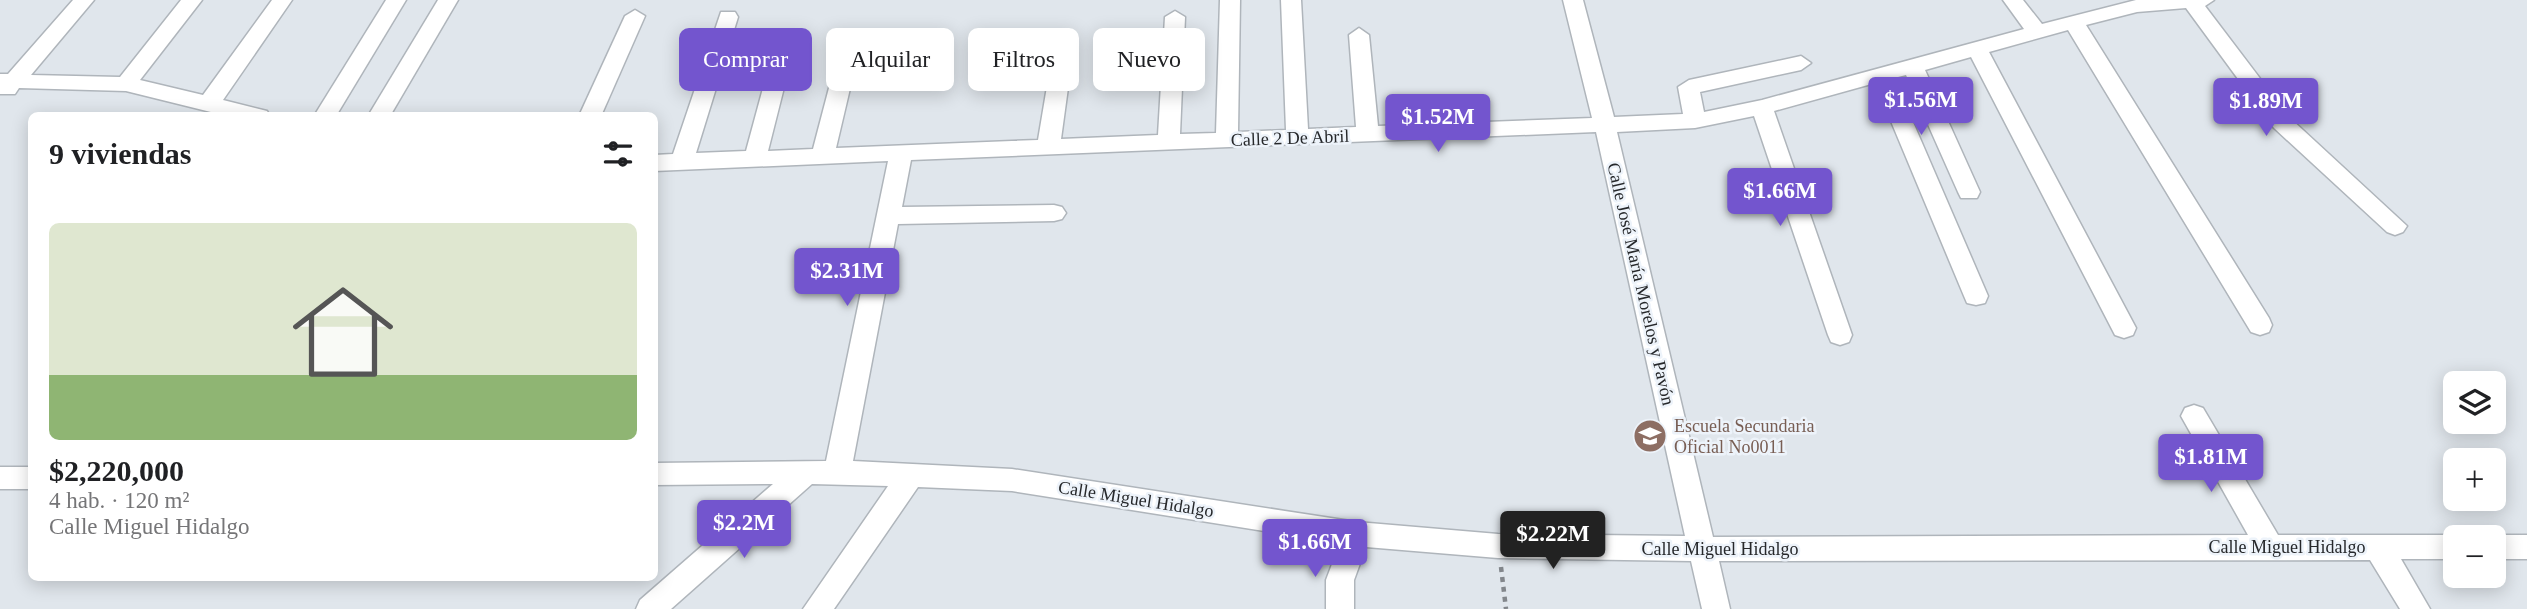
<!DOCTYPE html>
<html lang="es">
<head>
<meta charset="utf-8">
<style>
  body { margin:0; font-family:"Times New Roman",serif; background:#f2f2f2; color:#202124; height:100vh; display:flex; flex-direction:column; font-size:26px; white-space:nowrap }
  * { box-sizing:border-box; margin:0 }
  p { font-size:23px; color:#757577 }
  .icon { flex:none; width:38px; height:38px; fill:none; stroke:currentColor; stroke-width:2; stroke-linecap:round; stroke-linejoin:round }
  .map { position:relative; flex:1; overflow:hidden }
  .sheet { position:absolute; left:28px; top:112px; width:630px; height:469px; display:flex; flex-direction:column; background:#fff; border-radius:10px; box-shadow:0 4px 18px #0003 }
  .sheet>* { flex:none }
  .hud { position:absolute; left:679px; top:28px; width:665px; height:63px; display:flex; gap:14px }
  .buttons { position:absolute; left:2443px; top:371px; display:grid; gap:14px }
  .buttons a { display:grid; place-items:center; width:63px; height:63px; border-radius:10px; background:#fff; box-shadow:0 4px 18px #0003; font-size:35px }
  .price { position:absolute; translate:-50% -60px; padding:0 16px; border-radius:7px; background:#7355ce; color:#fff; font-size:23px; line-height:46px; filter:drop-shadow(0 2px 4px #0008) }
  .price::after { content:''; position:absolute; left:50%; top:42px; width:21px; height:16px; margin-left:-10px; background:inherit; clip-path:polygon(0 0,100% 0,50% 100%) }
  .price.current { background:#222; color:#fff }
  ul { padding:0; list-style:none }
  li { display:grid; align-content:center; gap:14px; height:371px; padding:0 21px }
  li span { display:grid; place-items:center; height:217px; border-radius:10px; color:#555 }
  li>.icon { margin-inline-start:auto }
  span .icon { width:126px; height:126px; fill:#fffc; stroke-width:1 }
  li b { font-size:30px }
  h2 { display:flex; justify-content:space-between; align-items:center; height:84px; padding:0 21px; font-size:30px }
  .pill { padding:0 24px; border-radius:10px; background:#fff; box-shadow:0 4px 18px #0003; font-size:24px; line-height:63px }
  .pill.current { background:#7355ce; color:#fff }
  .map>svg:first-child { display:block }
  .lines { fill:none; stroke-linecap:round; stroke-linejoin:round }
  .minor-casing { stroke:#afb5bb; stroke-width:3 }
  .path { stroke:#82868b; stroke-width:4.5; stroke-dasharray:5 5; stroke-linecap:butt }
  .minor { fill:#fff; fill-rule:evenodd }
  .labels { text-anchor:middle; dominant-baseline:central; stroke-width:5; stroke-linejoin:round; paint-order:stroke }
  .street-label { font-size:18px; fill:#26282b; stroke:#edf3fa }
  .education-label { font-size:18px; fill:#785e54; stroke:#edf3fa; text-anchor:start }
</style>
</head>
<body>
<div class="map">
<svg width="2527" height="609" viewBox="0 0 2527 609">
  <rect width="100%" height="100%" fill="#e0e6ec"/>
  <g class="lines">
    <defs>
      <g id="minor">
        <polygon points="73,0 94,0 31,75 120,77 181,0 202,0 140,80 203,95 272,0 292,0 223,100 267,111 270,116 227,116 126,91 19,88 15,94 0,94 0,74 8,74"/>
        <polygon points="386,0 406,0 336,116 314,116"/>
        <polygon points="438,0 458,0 390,116 368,116"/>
        <path d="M 1220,0 L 1240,0 L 1238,132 L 1286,130 L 1281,0 L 1301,0 L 1308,129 L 1356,127 L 1349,35 L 1359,28 L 1369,35 L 1378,126 L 1592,118 L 1563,0 L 1583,0 L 1614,117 L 1683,114 L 1678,87 L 1689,80 L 1801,56 L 1811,63 L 1801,70 L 1700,92 L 1704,112 L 1762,100 L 2024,29 L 2003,0 L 2023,0 L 2042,24 L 2136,0 L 2214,0 L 2205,6 L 2290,118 L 2407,226 L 2403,232 L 2395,235 L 2387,232 L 2274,128 L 2186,8 L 2137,12 L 2086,25 L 2269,318 L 2272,325 L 2269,332 L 2260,335 L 2251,332 L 2068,30 L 1989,52 L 2136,328 L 2133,335 L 2124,338 L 2115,335 L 1971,57 L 1925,70 L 1980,192 L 1977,198 L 1961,198 L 1958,192 L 1906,75 L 1894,78 L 1988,296 L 1985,303 L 1976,305 L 1967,303 L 1964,296 L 1875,83 L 1774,111 L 1852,335 L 1849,342 L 1840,345 L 1831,342 L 1828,335 L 1754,116 L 1695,128 L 1617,132 L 1713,537 L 2248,535 L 2181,416 L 2185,408 L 2194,405 L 2203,408 L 2278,535 L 2455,535 L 2462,537 L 2455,537 L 2455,559 L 2401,559 L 2430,609 L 2400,609 L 2370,560 L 1719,561 L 1730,609 L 1702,609 L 1691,561 L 1498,558 L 1366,547 L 1354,580 L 1354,609 L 1326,609 L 1326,580 L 1340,543 L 1012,491 L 918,487 L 834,609 L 803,609 L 888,486 L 812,484 L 671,609 L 636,609 L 640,600 L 773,484 L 654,485 L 654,463 L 826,461 L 888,161 L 654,171 L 654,155 L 673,154 L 721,12 L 735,12 L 738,17 L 696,153 L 746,151 L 776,40 L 786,33 L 796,40 L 768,151 L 813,149 L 840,46 L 850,39 L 860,46 L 836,148 L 1038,140 L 1053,51 L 1063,44 L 1073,51 L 1061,139 L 1158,135 L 1165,17 L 1175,11 L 1185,17 L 1180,134 L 1216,133 ZM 1596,132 L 1685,536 L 1498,534 L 1357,522 L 1012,469 L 853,461 L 898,224 L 1054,221 L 1062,219 L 1066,213 L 1062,207 L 1054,205 L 902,207 L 911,160 Z"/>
        <polygon points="635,10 645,16 601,116 579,116 625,16"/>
        <rect x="0" y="467" width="32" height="22"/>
        <polygon points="2494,535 2527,535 2527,559 2494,559 2494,537 2487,537"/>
      </g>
    </defs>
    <use href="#minor" class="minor-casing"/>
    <polyline class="path" points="1501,567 1506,609"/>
    <use href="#minor" class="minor"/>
  </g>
  <defs>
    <symbol id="school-disc" viewBox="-11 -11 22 22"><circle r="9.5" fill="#8d6e63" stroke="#edf3fa"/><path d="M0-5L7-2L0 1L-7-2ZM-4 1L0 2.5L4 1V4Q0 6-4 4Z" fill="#fff"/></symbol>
  </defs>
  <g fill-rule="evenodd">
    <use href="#school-disc" x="1631" y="417" width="38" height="38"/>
  </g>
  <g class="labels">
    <g class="street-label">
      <text transform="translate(1290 138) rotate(-2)">Calle 2 De Abril</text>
      <text transform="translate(1641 284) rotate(77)">Calle José María Morelos y Pavón</text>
      <text transform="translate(1136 499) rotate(9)">Calle Miguel Hidalgo</text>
      <text x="2287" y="547">Calle Miguel Hidalgo</text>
      <text x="1720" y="549">Calle Miguel Hidalgo</text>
    </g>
    <g class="education-label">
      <text x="1674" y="426">Escuela Secundaria<tspan x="1674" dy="21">Oficial No0011</tspan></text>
    </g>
  </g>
</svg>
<div class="buttons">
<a><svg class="icon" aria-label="layers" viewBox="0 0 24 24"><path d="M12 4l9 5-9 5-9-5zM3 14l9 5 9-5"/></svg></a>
<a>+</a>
<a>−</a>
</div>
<b class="price" style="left:1921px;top:137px">$1.56M</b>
<b class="price" style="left:2266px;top:138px">$1.89M</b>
<b class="price" style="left:1438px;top:154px">$1.52M</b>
<b class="price" style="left:1780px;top:228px">$1.66M</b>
<b class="price" style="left:847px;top:308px">$2.31M</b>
<b class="price" style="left:2211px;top:494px">$1.81M</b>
<b class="price" style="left:744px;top:560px">$2.2M</b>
<b class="price current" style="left:1553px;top:571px">$2.22M</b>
<b class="price" style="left:1315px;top:579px">$1.66M</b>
<div class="hud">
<a class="pill current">Comprar</a>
<a class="pill">Alquilar</a>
<a class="pill">Filtros</a>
<a class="pill">Nuevo</a>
</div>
<section class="sheet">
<h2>9 viviendas<svg class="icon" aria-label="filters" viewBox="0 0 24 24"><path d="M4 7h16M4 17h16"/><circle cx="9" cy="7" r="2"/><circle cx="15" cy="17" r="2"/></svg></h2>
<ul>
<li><span style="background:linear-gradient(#dfe7d0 70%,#8fb573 0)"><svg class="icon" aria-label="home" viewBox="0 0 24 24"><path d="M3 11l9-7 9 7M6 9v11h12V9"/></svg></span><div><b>$2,220,000</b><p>4 hab. · 120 m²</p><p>Calle Miguel Hidalgo</p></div></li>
</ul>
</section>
</div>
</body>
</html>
